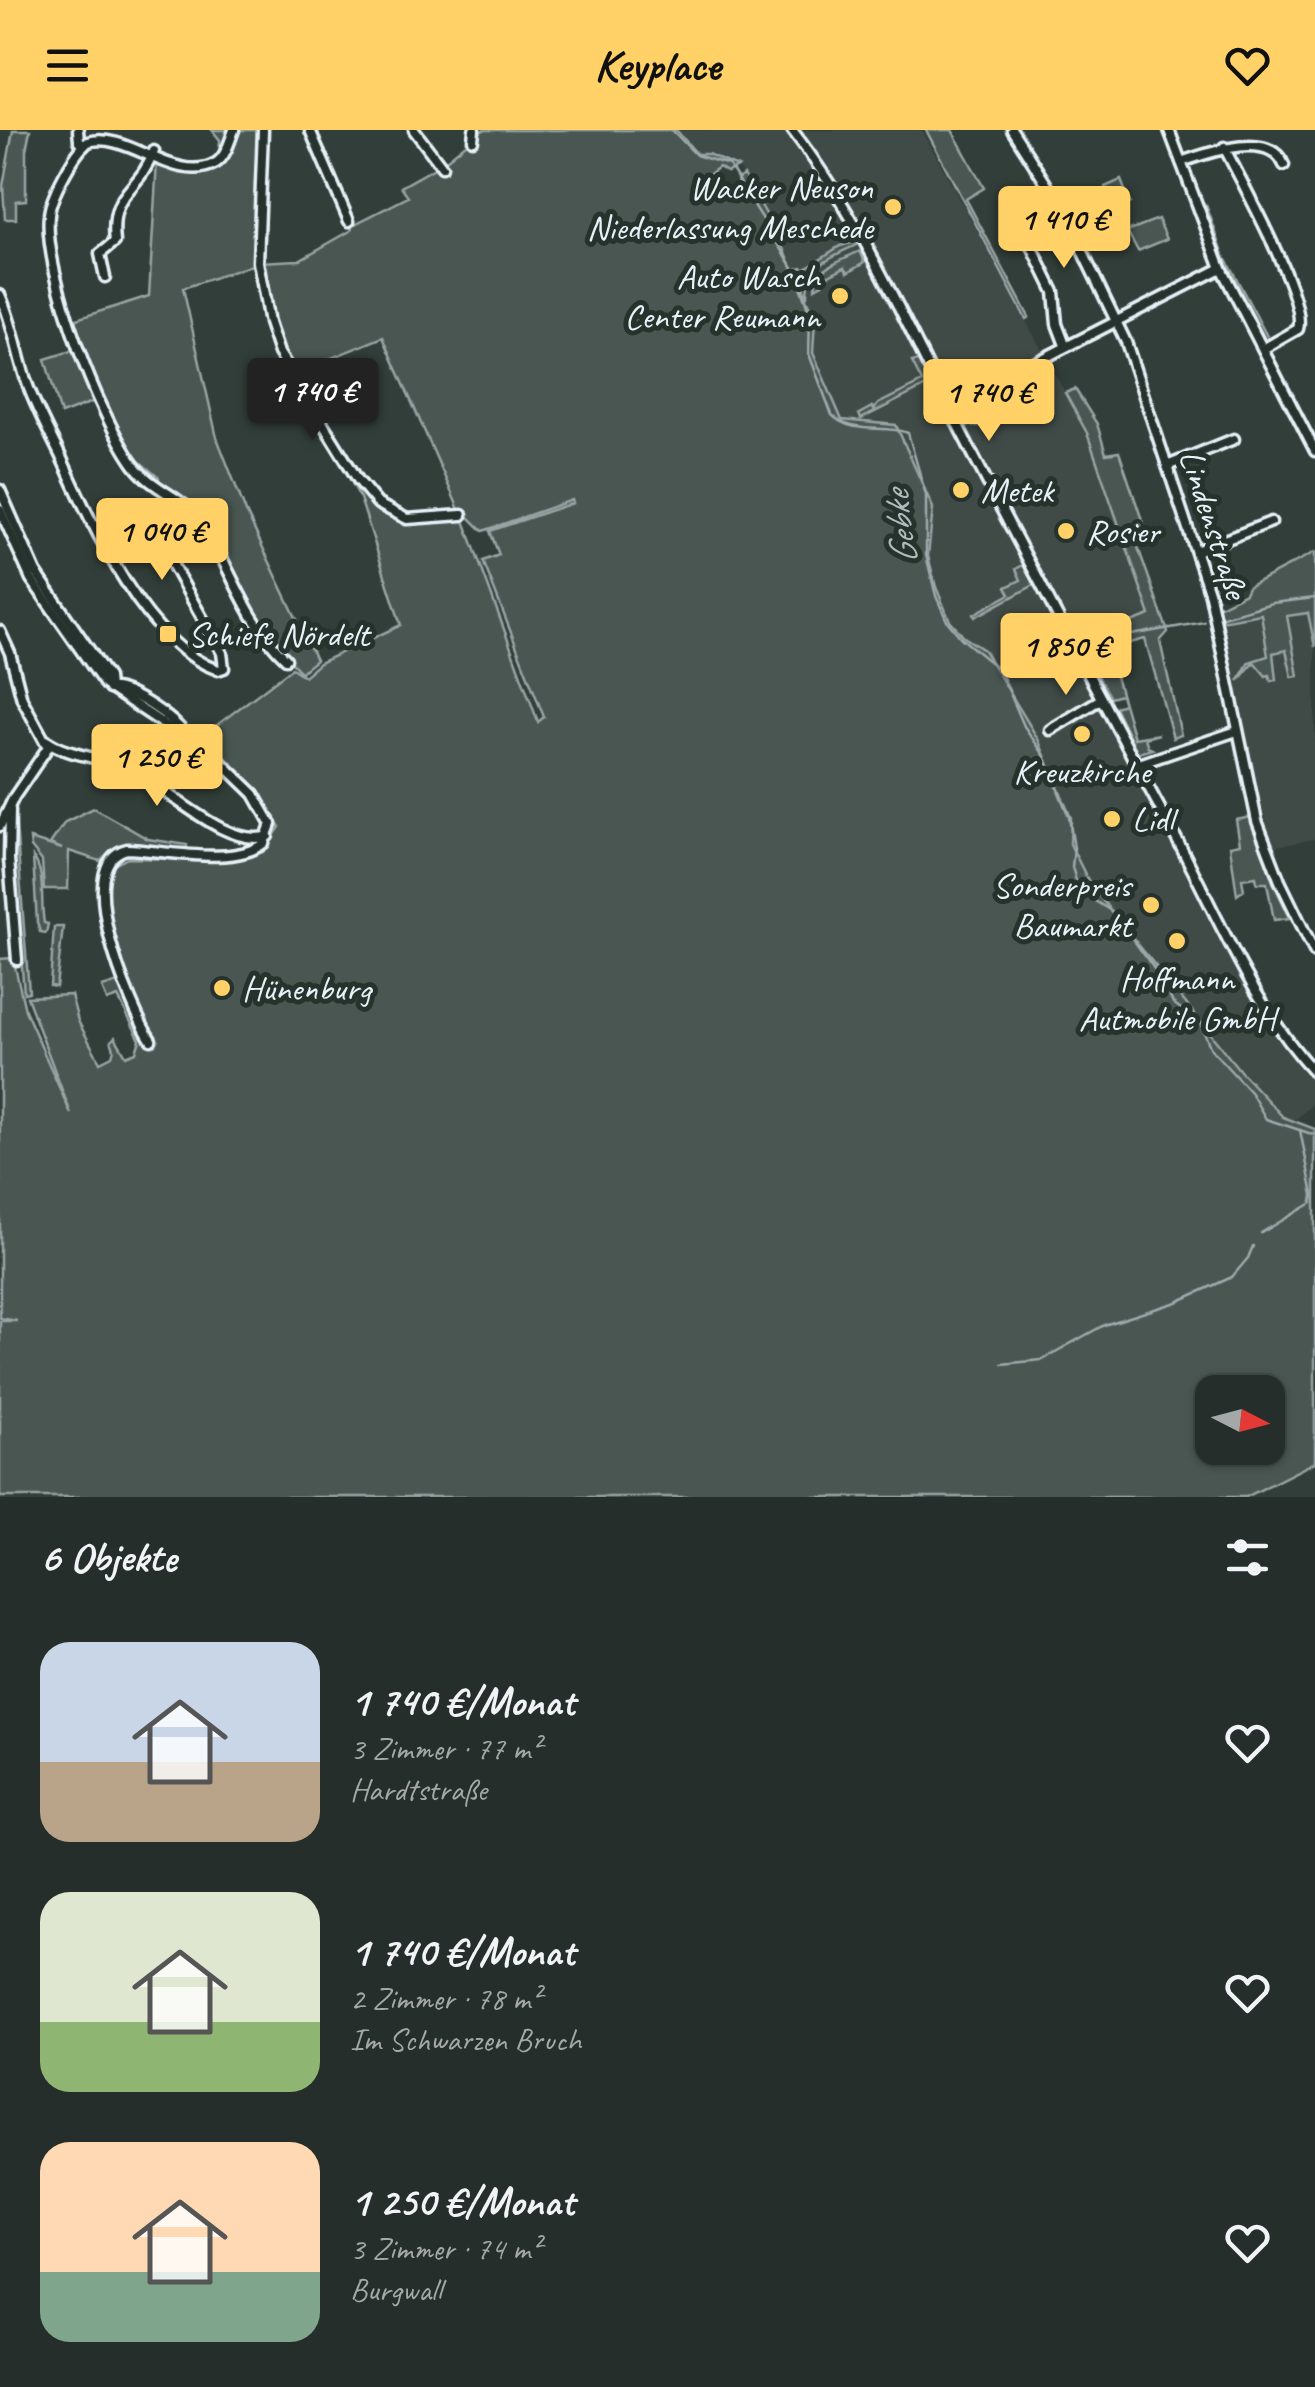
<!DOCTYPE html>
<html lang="de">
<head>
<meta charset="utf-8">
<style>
  body { margin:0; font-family:Caveat,sans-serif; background:#2e3633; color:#f1f3f6; height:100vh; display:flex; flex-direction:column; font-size:38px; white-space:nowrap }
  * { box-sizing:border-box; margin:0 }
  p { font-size:32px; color:#a4a8a9 }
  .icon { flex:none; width:55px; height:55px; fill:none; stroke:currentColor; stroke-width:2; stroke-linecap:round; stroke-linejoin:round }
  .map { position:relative; height:1367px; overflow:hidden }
  .sheet { display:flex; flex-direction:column; background:#262e2b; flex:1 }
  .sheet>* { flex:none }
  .needle { width:65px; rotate:96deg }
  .buttons { position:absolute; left:1195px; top:1245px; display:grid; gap:20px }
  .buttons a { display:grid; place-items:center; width:90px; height:90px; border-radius:20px; background:#262e2b; box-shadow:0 2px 8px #0004,0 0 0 2px #424a47; font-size:50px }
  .price { position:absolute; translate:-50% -85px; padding:0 22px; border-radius:10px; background:#ffd166; color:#111; font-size:32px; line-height:65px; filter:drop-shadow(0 2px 5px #0008) }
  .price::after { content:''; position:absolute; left:50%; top:60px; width:30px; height:22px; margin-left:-15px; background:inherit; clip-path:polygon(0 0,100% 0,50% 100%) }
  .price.active { background:#222; color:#fff }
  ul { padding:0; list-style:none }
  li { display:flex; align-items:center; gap:30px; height:250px; padding:0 40px }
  li span { display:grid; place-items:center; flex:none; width:280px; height:200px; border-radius:30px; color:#555 }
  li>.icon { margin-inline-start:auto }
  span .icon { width:120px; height:120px; fill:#fffc; stroke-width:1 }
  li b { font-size:42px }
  h2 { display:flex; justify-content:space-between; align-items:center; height:120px; padding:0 40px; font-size:42px }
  header { display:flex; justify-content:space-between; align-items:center; height:130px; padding:0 40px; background:#ffd166; color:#111; font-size:45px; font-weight:700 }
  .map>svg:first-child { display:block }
  .built { fill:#3f4b46 }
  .green { fill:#495651; stroke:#98a4a4; stroke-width:2.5; fill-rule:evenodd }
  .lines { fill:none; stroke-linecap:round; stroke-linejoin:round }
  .stream { stroke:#9ea9ab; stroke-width:2.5 }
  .minor-casing { stroke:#e8f1f8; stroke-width:15 }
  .minor { stroke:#26332d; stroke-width:8 }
  .poi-dot { fill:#ffd166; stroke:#26332d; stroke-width:4 }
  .labels { text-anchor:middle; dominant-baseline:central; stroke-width:10; stroke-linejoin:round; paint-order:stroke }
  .poi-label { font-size:35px; fill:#e8f1f8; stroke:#26332d; text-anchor:start }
  .street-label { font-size:35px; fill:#e8f1f8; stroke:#26332d }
  .water-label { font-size:38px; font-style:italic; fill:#b1bbbe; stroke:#26332d }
</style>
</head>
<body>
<header><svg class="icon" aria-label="menu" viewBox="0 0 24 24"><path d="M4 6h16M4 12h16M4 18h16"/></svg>Keyplace<svg class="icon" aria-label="heart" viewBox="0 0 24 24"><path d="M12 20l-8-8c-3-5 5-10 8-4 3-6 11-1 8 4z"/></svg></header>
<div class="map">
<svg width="1315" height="1367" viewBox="0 0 1315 1367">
  <rect width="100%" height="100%" fill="#323e39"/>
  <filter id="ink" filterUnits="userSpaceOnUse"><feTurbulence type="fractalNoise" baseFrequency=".01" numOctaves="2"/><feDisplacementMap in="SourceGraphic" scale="20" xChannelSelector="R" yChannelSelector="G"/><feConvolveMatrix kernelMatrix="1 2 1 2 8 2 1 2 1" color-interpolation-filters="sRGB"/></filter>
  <g filter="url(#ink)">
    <g class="built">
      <polygon points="676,0 922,0 1087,303 1151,486 1070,517 1259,874 1315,950 1315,972 1295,990 1283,987 1241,942 1091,756 1070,714 1071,688 1038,609 984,520 964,506 950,491 936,457 928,426 933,378 843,291 813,223 814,189 780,109 744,45 735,33 708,23 698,24"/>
      <polygon points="1315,473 1315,709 1273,717 1241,597 1221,491"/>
    </g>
    <g class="green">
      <polygon points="13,0 30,0 26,20 26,70 16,71 16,89 5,89 3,56"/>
      <path d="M 212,0 L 258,0 L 259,132 L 299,130 L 352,100 L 351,96 L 408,67 L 401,57 L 440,35 L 483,0 L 676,0 L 697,24 L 708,24 L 738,37 L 727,42 L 719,37 L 710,44 L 731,67 L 740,61 L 737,49 L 744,45 L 780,109 L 815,189 L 813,223 L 842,290 L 896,295 L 933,378 L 928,426 L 936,457 L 950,491 L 964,507 L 984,520 L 1038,609 L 1071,688 L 1070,714 L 1091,756 L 1241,942 L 1283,987 L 1315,999 L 1315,1332 L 1246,1367 L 0,1367 L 0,1191 L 17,1191 L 0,1188 L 0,829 L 13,828 L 25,880 L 71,984 L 27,867 L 71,865 L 78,891 L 100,932 L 112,926 L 114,919 L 111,911 L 115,907 L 126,926 L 136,922 L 140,910 L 118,867 L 107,871 L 102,857 L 125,850 C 112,817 104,772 110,737 L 128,728 L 232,730 L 263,722 L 280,697 L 251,653 L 200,608 L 292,538 L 304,546 L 319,533 L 401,495 L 360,368 L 279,217 L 258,133 L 183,158 L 217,308 L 246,382 L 316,530 L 301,542 L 264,504 L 200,383 L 160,356 L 159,348 L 132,325 L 98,257 L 73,190 L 149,166 L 157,31 L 205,40 L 224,33 L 219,26 L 220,10 ZM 383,207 L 461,384 C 445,384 422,389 406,384 C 364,372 319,280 294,243 ZM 572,370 L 573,373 L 490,401 L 499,425 L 483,431 L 544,587 L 538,592 L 462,385 L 465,383 L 483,401 ZM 1212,1262 L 1268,1262 L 1268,1318 L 1212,1318 Z"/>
      <polygon points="926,0 952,0 984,58 966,69 1029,187 1026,189"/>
      <polygon points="1121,50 1130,73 1114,78 1105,57"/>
      <polygon points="1206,75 1224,125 1270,212 1263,216 1222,135 1199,77"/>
      <polygon points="1158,89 1167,109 1138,121 1127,101"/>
      <path d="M 855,112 L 856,115 C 830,128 806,134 807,167 L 796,139 L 802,137 L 804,139 L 840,116 Z"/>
      <path d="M 860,121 L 865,132 L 848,142 L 845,137 L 821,149 L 822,154 L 815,158 C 816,136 842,130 860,121 Z"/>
      <polygon points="74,220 95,271 61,284 45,229"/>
      <polygon points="918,231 930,254 861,289 859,284 872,277 874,280 878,274 922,252 912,232"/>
      <polygon points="1021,243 1023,246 992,261 994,266 982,272 980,267 968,273 979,296 967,296 958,280 960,274"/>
      <polygon points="1075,259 1097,294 1106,324 1119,322 1147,405 1135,409 1168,502 1160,511 1181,605 1173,608 1145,509 1108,519 1134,608 1159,604 1145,608 1148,617 1152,619 1138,623 1115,577 1124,574 1121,565 1110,568 1078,512 1150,485 1087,303 1065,263"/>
      <polygon points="1315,422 1315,517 1308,483 1287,486 1298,546 1292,547 1286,520 1273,523 1276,550 1271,551 1269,545 1266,546 1254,532 1238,551 1249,532 1268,526 1261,484 1221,491 1218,477 1245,463 1248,457"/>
      <polygon points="1023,435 1034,455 975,487 974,484 1010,464 1006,457 1021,450 1016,439"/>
      <path d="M 94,678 L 148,709 L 187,715 L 186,721 C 153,718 126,708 100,731 L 69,721 L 68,759 L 44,759 L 42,731 L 31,717 L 30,709 L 62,719 L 50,714 L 65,692 Z"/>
      <polygon points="15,682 29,862 24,863 11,697 12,683"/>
      <polygon points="1251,687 1273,752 1290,788 1274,790 1267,753 1257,753 1256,747 1242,749 1244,760 1237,765 1230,716 1240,714 1236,690"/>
      <path d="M 33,727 C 46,742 40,772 44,793 L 48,794 L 46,803 L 40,802 L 37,792 Z"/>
      <polygon points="54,797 63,797 56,857 50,856"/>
    </g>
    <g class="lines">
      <g class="stream">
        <path d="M 672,0 L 696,25 L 729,35 L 794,139 L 810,185 L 809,224 L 832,285 C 853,306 884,294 908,303 L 926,365 L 926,425 L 936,466 L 947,491 L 961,508 L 1000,540 L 1024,596 L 1044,625 L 1069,687 L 1074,718 L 1072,737 L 1079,761 L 1111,781 L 1127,801 L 1160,847 L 1173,873 L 1200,893 L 1211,919 L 1251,963 L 1266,989 L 1315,1005"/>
        <polyline points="1223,487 1272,473 1315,468"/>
        <polyline points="1088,518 1098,511 1204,492"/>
        <polyline points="1261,1103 1312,1073 1313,1065 1300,1000"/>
        <polyline points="1002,1234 1041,1230 1104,1195 1177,1172 1232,1147 1248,1128 1253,1116"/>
      </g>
      <defs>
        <g id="minor">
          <polyline points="78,0 79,11 84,16"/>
          <path d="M 234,0 C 230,10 226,27 216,33 C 176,56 127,0 88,12 C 74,23 50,68 49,85 C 43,143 100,288 134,335 C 152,360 187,369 203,394 C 232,440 246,492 286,529"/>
          <polyline points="263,0 258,132 269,193 279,223 358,350 378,374 407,389 462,385"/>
          <polyline points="310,0 349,91"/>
          <polyline points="414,0 442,37"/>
          <path d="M 792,0 C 857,84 901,183 949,278 C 1023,422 1099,566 1176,708 C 1219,788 1253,876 1315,943"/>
          <polyline points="1012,0 1061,77 1126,212 1210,465 1257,691 1280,751 1315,823"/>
          <polyline points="1169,0 1221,138 1315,321"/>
          <polyline points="473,10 474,0"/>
          <path d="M 1224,17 C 1240,49 1308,171 1298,199 L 1263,219"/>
          <path d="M 1181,32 C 1210,22 1270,0 1284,35"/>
          <polyline points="1017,86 1054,162 1057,194 1065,215"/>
          <path d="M 105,147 L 100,124 L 115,112 C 109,60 139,63 154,21"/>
          <path d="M 0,165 C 13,193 17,224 27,253 C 36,279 50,304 62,329 C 92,395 146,516 218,540 L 224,538 L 222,523 L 172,434 L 146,416 L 92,394"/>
          <polyline points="948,277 1221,138"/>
          <polyline points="1167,336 1234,309"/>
          <path d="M 0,360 L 36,442 L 108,547 L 109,559 C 127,556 179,590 186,607"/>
          <path d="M 0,380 L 31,449 L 105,555 L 222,633 L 254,664 L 271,694 L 264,713 C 235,737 163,720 127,719 C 69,732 131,880 151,910"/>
          <polyline points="1196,421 1271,392"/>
          <polyline points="0,501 10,523 22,569 48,617 14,667 0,696"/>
          <polyline points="1050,600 1101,569"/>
          <path d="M 47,611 C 70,627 104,627 129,639 C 166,656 227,720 268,706"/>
          <polyline points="1136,635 1237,601"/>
          <polyline points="10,680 9,729 17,830"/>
        </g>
      </defs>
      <use href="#minor" class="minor-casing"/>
      <use href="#minor" class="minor"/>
    </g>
  </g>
  <g class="poi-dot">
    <circle cx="893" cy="77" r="10"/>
    <circle cx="840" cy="166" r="10"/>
    <circle cx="961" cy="360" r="10"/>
    <circle cx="1066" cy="401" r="10"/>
    <rect x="158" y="494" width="20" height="20" rx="5"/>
    <circle cx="1082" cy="604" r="10"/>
    <circle cx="1112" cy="689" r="10"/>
    <circle cx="1151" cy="775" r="10"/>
    <circle cx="1177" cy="811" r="10"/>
    <circle cx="222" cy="858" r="10"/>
  </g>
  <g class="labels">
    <g class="poi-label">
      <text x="873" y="57" text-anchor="end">Wacker Neuson<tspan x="873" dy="40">Niederlassung Meschede</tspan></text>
      <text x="820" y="146" text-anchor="end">Auto Wasch<tspan x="820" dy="40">Center Reumann</tspan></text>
      <text x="981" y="360">Metek</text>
      <text x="1086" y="401">Rosier</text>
      <text x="188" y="504">Schiefe Nördelt</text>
      <text x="1082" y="641" text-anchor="middle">Kreuzkirche</text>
      <text x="1132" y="689">Lidl</text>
      <text x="1131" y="755" text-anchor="end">Sonderpreis<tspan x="1131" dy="40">Baumarkt</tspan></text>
      <text x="1177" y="848" text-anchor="middle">Hoffmann<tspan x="1177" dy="40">Autmobile GmbH</tspan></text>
      <text x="242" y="858">Hünenburg</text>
    </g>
    <g class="street-label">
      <text transform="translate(1214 394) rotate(72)">Lindenstraße</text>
    </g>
    <g class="water-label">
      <text transform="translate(900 398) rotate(-97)">Gebke</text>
    </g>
  </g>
</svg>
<div class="buttons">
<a><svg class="needle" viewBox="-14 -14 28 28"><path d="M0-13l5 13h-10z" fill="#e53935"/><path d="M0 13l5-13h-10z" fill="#a4a8a9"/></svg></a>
</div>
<b class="price" style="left:1064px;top:141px">1 410 €</b>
<b class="price active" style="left:313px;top:313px">1 740 €</b>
<b class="price" style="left:989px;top:314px">1 740 €</b>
<b class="price" style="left:162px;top:453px">1 040 €</b>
<b class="price" style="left:1066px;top:568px">1 850 €</b>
<b class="price" style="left:157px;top:679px">1 250 €</b>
</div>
<section class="sheet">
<h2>6 Objekte<svg class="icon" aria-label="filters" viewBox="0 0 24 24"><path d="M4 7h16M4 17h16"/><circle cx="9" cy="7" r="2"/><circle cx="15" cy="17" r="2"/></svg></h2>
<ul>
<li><span style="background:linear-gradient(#c9d6e8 60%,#b9a48a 0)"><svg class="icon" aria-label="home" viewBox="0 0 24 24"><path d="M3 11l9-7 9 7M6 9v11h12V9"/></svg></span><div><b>1 740 €/Monat</b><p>3 Zimmer · 77 m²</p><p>Hardtstraße</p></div><svg class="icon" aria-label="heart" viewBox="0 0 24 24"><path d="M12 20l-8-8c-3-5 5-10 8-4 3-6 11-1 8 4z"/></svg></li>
<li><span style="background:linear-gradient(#dfe7d0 65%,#8fb573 0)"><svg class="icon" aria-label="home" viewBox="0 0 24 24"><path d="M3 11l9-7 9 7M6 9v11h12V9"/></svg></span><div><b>1 740 €/Monat</b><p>2 Zimmer · 78 m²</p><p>Im Schwarzen Bruch</p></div><svg class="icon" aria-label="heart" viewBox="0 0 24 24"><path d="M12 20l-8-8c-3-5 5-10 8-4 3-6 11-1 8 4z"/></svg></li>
<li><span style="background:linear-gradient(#ffd9b3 65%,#7fa58c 0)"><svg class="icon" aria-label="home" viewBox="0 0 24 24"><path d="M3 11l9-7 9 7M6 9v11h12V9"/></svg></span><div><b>1 250 €/Monat</b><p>3 Zimmer · 74 m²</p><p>Burgwall</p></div><svg class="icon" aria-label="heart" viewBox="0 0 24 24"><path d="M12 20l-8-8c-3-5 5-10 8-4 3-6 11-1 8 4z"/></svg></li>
</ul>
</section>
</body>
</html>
